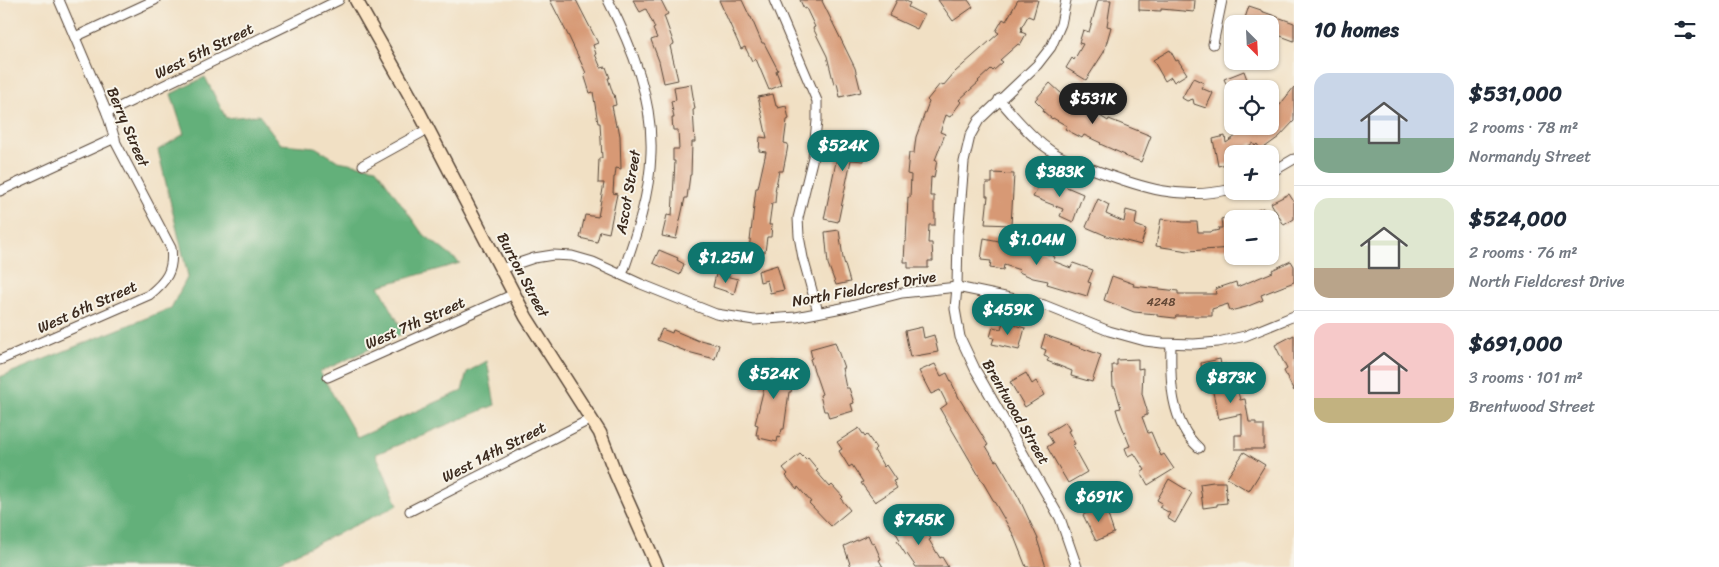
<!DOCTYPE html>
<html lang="en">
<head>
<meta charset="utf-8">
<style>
  body { margin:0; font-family:Sriracha,sans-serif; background:#f6f6f7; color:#1f2937; height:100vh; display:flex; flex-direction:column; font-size:19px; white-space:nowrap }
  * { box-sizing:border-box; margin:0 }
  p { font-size:16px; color:#747a83 }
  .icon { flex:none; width:28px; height:28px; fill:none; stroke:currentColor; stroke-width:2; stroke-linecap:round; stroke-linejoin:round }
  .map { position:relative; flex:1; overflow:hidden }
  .panel { display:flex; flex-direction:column; background:#fff; width:425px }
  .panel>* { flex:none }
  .needle { width:32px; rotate:156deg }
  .controls { position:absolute; left:1224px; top:15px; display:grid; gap:10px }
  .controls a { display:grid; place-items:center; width:55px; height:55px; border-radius:10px; background:#fff; box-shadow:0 1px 4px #0004; font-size:25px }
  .price { position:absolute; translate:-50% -42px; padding:0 11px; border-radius:18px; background:#0f766e; color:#fff; font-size:16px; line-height:32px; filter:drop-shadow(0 1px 2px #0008) }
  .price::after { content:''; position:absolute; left:50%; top:30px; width:15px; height:11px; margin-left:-8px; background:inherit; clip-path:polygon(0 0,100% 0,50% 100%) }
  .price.active { background:#222; color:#fff }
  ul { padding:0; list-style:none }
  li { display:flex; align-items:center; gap:15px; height:125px; padding:0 20px }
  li+li { border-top:1px solid #e0e1e3 }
  li span { display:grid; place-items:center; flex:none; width:140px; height:100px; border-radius:15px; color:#555 }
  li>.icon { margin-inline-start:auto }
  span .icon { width:60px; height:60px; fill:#fffc; stroke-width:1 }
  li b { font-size:21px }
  h2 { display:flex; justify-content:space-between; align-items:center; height:60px; padding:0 20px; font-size:21px }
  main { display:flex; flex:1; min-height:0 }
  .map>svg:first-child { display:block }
  .forest { fill:#64b07a; stroke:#506d4c }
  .building { fill:#d79975 }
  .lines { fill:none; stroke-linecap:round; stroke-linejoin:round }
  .street-casing { stroke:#564537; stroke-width:11 }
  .secondary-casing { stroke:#564537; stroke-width:15 }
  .street { stroke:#fff; stroke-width:9 }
  .secondary { stroke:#fce5c4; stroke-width:12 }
  .labels { text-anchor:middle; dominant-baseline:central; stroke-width:4; stroke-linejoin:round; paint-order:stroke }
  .number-label { font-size:12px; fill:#624634 }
  .street-label { font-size:15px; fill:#3b2a1e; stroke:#f7f3e8 }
</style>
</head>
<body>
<main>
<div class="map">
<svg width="1294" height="567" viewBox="0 0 1294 567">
  <rect width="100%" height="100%" fill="#f7f3e8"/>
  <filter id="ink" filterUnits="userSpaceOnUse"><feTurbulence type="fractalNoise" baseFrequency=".02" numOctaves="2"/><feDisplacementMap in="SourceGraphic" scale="10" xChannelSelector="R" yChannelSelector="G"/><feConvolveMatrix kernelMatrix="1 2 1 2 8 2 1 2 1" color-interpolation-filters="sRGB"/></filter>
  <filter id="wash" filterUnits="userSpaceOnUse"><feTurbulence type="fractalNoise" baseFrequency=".0096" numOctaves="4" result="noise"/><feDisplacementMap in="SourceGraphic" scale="20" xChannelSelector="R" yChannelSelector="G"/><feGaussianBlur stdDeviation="1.12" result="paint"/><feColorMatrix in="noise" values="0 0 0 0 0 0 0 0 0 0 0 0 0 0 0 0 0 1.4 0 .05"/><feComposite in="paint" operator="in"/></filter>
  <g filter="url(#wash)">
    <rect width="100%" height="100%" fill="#f1e0c4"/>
    <polygon class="forest" points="205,77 226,118 259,115 281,144 315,147 338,161 376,168 422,233 460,263 379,286 404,333 320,372 357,437 462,391 467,372 487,361 495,405 376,454 398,505 267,567 0,567 0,377 171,308 188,276 158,150 184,134 171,94"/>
    <g id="blocks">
      <g class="building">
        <polygon points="550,0 576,0 598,43 593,45 596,54 595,54 601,68 606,67 610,78 608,78 613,94 614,94 616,105 612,106 616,126 618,125 620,136 621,169 616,168 615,177 614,177 613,193 617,194 609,233 600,231 597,242 580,238 585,215 598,217 604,183 598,183 599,158 602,158 600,123 598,123 593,92 590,93 584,74 586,73 569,37"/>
        <polygon points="633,0 661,0 668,14 664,16 674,44 670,46 678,80 664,83 659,61 651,40 657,38 653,29 655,28 646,9 640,12"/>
        <polygon points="719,0 742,0 750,17 751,17 762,43 764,43 778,70 776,71 778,76 781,85 769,90 756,59 752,61 745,47 741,49"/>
        <polygon points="800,0 823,0 822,1 855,68 861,92 840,97 837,83 834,84 827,56 813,28 815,27 806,8 804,9"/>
        <polygon points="897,0 904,0 910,3 908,7 924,15 917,29 889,16"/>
        <polygon points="938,0 968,0 973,7 953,21"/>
        <polygon points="1018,0 1038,0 1033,18 1028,16 1021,28 1022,29 1021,32 1026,34 1020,45 1018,44 1000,60 1003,62 993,71 991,69 978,81 979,82 959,100 961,102 950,117 946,115 940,132 945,134 935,160 937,160 934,178 931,177 930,196 934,196 934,213 935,213 935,225 929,225 928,243 932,243 933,261 928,261 928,268 908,268 908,262 904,262 905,242 906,242 908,197 910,198 911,175 907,174 909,153 914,153 916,137 929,102 927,100 940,84 943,86 955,72 999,33 996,31 1003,19 1006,21"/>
        <polygon points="1098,0 1111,0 1107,26 1111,27 1104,52 1086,80 1066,68 1072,58 1074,60 1083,44 1079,43 1083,30 1089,32"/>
        <polygon points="1139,0 1195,0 1194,12 1161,9 1161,11 1139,10"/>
        <polygon points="1249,6 1261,10 1261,11 1294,23 1294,41 1270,32 1270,24 1243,24"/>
        <polygon points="1170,50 1176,61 1178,60 1187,74 1174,82 1171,77 1165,81 1153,60"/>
        <polygon points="1244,71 1249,85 1238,89 1232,89 1232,91 1230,92 1224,79"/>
        <polygon points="1193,78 1204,83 1201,88 1213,93 1206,108 1194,104 1193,99 1187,101 1182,98"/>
        <polygon points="1050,83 1075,106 1078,102 1108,121 1109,119 1151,136 1141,162 1124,156 1125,155 1100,144 1101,143 1084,135 1082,138 1065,129 1067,126 1053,118 1052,119 1043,111 1044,109 1035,100"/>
        <polygon points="691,84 695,109 693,110 695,142 692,142 691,175 690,175 687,198 685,198 676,239 662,236 667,215 672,216 675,161 673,161 673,149 679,149 678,130 673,130 672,118 674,118 671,101 676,100 674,87"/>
        <polygon points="1294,87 1294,121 1279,137 1261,150 1257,144 1255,146 1253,143 1238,153 1228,155 1230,163 1218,166 1213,139 1225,136 1226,143 1250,126 1270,126 1270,106 1274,102 1279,106"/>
        <polygon points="773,94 776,106 777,106 778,108 786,106 789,119 787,120 784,143 788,144 787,151 783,171 779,171 775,191 776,191 775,203 772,203 769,225 772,225 771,237 767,237 765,252 749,250 756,188 758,188 766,152 759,151 760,137 767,138 758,97"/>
        <polygon points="840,135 867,138 864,161 851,160 838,222 824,219 837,157"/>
        <polygon points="992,173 1014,174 1011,225 985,224 988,196 986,196 986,183 992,183"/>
        <polygon points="1041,181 1053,186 1055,182 1083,194 1073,222 1060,216 1063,209 1033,197"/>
        <polygon points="1289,194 1294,202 1294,219 1284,225 1271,203"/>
        <polygon points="1098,199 1109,205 1106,214 1124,222 1126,210 1137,213 1135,225 1146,229 1141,245 1107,236 1086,227"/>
        <polygon points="1263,208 1267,219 1238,219 1237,218"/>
        <polygon points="1232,216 1232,248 1188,251 1156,246 1161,219 1183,222 1197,222 1198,232 1210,232 1219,230 1218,228 1222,228 1221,219"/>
        <polygon points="839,230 843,258 850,282 836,285 828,264 825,232"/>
        <polygon points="984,238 1019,245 1039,251 1055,257 1053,261 1071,268 1073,263 1093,270 1088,282 1091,283 1087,296 1047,284 1048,281 1033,278 1019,272 1020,270 1004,265 1003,270 990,268 991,261 981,260"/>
        <polygon points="659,250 678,258 677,260 684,264 680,275 653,263"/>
        <polygon points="1291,261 1294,266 1294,282 1261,295 1263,300 1246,307 1230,311 1228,304 1212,309 1212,316 1176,316 1175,318 1157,316 1157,314 1134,312 1104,300 1112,276 1134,284 1133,286 1178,291 1178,294 1216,294 1215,289 1236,282 1237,287 1273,272 1272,270"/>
        <polygon points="777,265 784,290 770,293 767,280 760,282 758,271"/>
        <polygon points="716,274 738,279 734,294 713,287"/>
        <polygon points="1003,322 1025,328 1019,350 992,344 994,338 990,337 993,327 1001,329"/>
        <polygon points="922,327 924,338 934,335 938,352 910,357 905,331"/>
        <polygon points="662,329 672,333 673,330 699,341 700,340 719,345 715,359 688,352 657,340"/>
        <polygon points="1045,335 1101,355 1092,382 1071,376 1072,371 1047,361 1049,358 1044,356 1046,350 1041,348"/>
        <polygon points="1294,335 1294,391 1284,371 1287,369 1275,345"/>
        <polygon points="835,342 844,368 842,368 846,388 849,388 854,403 851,404 853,411 829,418 827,411 824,411 820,395 822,394 810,359 812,358 810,349"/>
        <polygon points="1138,359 1138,369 1143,368 1142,394 1147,410 1147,415 1142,417 1148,433 1151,432 1161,456 1164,454 1174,469 1148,485 1141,473 1145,470 1134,453 1128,456 1125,448 1130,446 1119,419 1116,409 1121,408 1115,387 1113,387 1112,365 1117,365 1117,360"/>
        <polygon points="1220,359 1221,365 1226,364 1231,389 1237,388 1240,400 1245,399 1249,422 1256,422 1256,425 1264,425 1264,449 1235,449 1235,435 1242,435 1242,414 1219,419 1212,388 1201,390 1198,372 1202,371 1201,363"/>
        <polygon points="768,360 793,364 791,375 794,375 791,392 789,392 784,429 782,429 780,438 778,437 777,442 759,438 759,435 756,435 758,425 755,424 764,388 760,387 764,369 766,370"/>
        <polygon points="935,364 941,376 947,373 959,398 988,445 986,446 995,461 997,460 1019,498 1038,539 1037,539 1046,567 1026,567 1013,534 940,409 947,404 940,390 931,394 919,371"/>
        <polygon points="1026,373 1032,384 1036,381 1044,395 1025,407 1010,382"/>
        <polygon points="1065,422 1070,430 1068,431 1075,444 1072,445 1087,472 1068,483 1047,447 1053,443 1047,433"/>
        <polygon points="859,428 865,437 867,435 876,448 874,450 884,467 886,465 896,480 893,481 897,488 875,502 861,483 863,482 852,465 849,467 839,451 842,449 837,442"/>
        <polygon points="1244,452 1265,465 1249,491 1227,478"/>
        <polygon points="800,454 806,460 808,458 818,470 816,471 830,487 832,485 843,497 841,499 850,510 831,526 809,503 811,502 798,487 797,489 786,476 788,474 783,468"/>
        <polygon points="1169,479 1192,493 1175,523 1167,518 1170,513 1159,507 1162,503 1157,500"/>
        <polygon points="1213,482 1225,482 1227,503 1217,504 1217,506 1203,508 1200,484"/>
        <polygon points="1105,506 1114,533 1096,541 1083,515"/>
        <polygon points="915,519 920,527 922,526 931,539 929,540 940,558 942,557 948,567 916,567 907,554 906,555 897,541 900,540 895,531"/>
        <polygon points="868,535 872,544 874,543 881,559 879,560 883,567 851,567 844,546"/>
      </g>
    </g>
  </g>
  <g filter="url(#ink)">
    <use href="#blocks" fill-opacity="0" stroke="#564537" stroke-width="1"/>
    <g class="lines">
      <defs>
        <g id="street">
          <path d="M 608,0 C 632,47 653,99 651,153 C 650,195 636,235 622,275"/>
          <polyline points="774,0 817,101 817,121 813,157 798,218 799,236 803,258 818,312"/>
          <polyline points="1066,0 1061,24 1051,47 1037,65 979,120 970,136 964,162 958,235 957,287 955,309 960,337 975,369 1060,518 1077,567"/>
          <polyline points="75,37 155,0"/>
          <polyline points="1213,44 1222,0"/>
          <path d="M 999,99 C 1014,116 1029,135 1047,148 C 1061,159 1079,164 1095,170 C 1142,188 1182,201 1232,189"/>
          <polyline points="107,113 339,0"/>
          <polyline points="363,165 428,129"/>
          <polyline points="1270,173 1294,159"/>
          <polyline points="0,191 115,138"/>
          <polyline points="501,269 534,258 553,255 572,256 593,262 641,284 716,314 754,320 796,317 847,307 902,293 957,287 1044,305 1109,331 1145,341 1162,343 1194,344 1218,342 1245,336 1294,316"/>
          <path d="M 1171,344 C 1170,380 1170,422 1199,448"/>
          <path d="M 0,360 L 149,295 C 166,281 174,271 171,248 L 116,143 L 107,113 L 59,0"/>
          <polyline points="328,377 514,294"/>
          <polyline points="410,511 591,419"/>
        </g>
        <polyline id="secondary" points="356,0 418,110 526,317 600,433 616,475 657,567"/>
      </defs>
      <use href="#street" class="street-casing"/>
      <use href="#secondary" class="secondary-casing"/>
      <use href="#street" class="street"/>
      <use href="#secondary" class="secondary"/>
    </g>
  </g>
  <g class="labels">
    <g class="number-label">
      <text x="1161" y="302">4248</text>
    </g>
    <g class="street-label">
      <text transform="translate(204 51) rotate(-26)">West 5th Street</text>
      <text transform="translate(128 127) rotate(67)">Berry Street</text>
      <text transform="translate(628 192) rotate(-80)">Ascot Street</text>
      <text transform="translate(523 275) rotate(62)">Burton Street</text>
      <text transform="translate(864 289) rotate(-10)">North Fieldcrest Drive</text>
      <text transform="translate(87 307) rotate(-24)">West 6th Street</text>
      <text transform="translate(415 323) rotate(-24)">West 7th Street</text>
      <text transform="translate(1016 412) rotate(60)">Brentwood Street</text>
      <text transform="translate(494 452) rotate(-27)">West 14th Street</text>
    </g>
  </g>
</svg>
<div class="controls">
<a><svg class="needle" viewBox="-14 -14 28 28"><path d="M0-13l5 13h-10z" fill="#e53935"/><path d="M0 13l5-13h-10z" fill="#747a83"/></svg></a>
<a><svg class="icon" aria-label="locate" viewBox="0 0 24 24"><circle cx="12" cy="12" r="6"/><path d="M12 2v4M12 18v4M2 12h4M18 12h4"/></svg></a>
<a>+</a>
<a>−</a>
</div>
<b class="price active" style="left:1093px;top:125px">$531K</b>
<b class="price" style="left:843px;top:172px">$524K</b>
<b class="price" style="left:1060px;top:198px">$383K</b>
<b class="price" style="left:1037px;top:266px">$1.04M</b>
<b class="price" style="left:726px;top:284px">$1.25M</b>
<b class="price" style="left:1008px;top:336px">$459K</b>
<b class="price" style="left:774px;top:400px">$524K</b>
<b class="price" style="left:1231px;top:404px">$873K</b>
<b class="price" style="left:1099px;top:523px">$691K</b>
<b class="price" style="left:919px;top:546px">$745K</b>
</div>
<section class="panel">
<h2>10 homes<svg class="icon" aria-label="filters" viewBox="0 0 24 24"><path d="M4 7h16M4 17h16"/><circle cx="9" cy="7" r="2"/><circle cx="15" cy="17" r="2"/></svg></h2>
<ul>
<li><span style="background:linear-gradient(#c9d6e8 65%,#7fa58c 0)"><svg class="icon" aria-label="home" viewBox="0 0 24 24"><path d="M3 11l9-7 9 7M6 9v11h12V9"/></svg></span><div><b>$531,000</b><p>2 rooms · 78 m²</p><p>Normandy Street</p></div></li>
<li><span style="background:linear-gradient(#dfe7d0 70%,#b9a48a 0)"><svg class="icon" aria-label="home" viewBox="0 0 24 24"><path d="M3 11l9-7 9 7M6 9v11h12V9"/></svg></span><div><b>$524,000</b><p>2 rooms · 76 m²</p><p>North Fieldcrest Drive</p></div></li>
<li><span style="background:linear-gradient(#f6c9c9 75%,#c2b280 0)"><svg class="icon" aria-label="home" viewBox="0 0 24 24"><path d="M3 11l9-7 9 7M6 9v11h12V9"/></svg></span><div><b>$691,000</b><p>3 rooms · 101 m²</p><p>Brentwood Street</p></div></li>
</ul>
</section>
</main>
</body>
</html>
